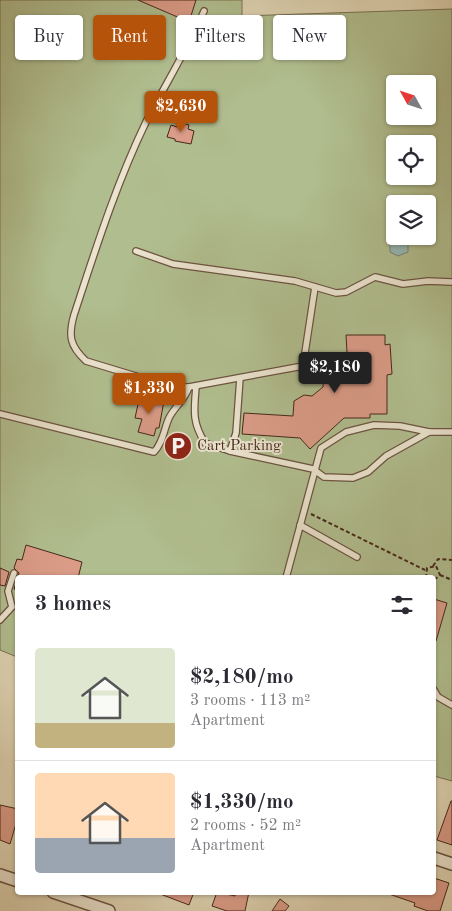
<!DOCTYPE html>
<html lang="en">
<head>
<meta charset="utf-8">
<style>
  body { margin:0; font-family:"Old Standard TT",serif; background:#f2f2f3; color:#2b2b33; height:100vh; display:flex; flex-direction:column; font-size:19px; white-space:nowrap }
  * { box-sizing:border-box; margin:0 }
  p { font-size:16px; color:#7c7c81 }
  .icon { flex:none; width:28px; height:28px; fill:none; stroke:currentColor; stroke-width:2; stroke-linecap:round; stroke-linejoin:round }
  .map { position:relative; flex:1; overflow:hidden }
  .drawer { position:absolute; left:15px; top:575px; width:421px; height:320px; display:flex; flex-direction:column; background:#fff; border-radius:5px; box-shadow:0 1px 4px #0004 }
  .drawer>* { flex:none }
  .top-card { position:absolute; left:15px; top:15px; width:422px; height:45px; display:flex; gap:10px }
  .needle { width:32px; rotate:310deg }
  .fabs { position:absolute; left:386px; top:75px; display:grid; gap:10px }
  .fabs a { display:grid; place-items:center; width:50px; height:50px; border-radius:5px; background:#fff; box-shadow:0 1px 4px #0004; font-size:25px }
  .price { position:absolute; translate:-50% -42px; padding:0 11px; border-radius:5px; background:#b45309; color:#fff; font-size:16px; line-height:32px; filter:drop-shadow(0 1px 2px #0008) }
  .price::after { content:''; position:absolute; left:50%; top:30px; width:15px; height:11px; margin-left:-8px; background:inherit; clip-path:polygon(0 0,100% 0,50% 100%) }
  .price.on { background:#222; color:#fff }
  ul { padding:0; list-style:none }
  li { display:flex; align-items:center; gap:15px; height:125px; padding:0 20px }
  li+li { border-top:1px solid #e1e1e2 }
  li span { display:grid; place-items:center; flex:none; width:140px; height:100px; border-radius:5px; color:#555 }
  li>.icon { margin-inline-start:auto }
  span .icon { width:60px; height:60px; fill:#fffc; stroke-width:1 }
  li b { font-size:21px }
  h2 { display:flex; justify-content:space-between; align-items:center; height:60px; padding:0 20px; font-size:21px }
  .pill { padding:0 18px; border-radius:5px; background:#fff; box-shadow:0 1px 4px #0004; font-size:18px; line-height:45px }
  .pill.on { background:#b45309; color:#fff }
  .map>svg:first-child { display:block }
  .green { fill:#b0bd8e; stroke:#7b7254; fill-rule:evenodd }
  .water { fill:#96b7b5; stroke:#767e77 }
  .building { fill:#db9c88; stroke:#46281b }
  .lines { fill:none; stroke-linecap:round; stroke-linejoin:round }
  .service-casing { stroke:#6c5341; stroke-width:8 }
  .minor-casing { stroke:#6c5341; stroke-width:14 }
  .path { stroke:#46281b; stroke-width:2; stroke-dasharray:4 2.5; stroke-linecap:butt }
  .service { stroke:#eae3ce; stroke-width:5.5 }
  .minor { stroke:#eae3ce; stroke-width:11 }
  .labels { text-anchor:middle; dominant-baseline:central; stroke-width:4; stroke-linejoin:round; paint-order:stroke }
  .poi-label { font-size:15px; fill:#46281b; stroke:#eae3ce; text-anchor:start }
</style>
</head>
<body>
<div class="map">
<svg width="452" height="911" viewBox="0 0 452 911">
  <rect width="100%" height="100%" fill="#dfd4b3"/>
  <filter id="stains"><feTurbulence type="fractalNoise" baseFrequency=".004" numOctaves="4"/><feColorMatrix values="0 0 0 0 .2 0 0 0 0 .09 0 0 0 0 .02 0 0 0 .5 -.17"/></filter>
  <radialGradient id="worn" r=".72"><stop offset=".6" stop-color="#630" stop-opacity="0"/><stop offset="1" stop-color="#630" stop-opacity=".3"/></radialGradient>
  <path class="green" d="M 0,0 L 242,0 L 242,16 L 452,9 L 452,781 L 434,776 L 434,578 L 18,578 L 17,657 L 0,650 ZM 395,84 L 428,84 L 428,116 L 395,116 ZM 395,144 L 428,144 L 428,176 L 395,176 ZM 395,204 L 428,204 L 428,236 L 395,236 Z"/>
  <polygon class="water" points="395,229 395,236 412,236 408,242 408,252 398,256 390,252 390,242"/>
  <g class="building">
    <polygon points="138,0 196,0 189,22"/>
    <polygon points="179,122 189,125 188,129 194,131 191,144 175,141 175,139 167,137 171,125 177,127"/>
    <polygon points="346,335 385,335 385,345 390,344 392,374 387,375 387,414 370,414 370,418 344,418 310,449 300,438 242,434 244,413 293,416 294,401 304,395 312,396 323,387 325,354 347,353"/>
    <polygon points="140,395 164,401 159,428 156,428 154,436 138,432 142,419 135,418"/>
    <polygon points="26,545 82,562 78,578 18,578 18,590 14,589 19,573 14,568 17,559 22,560"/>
    <polygon points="0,568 9,572 5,586 0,585"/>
    <polygon points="434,599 447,603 436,641 434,641"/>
    <polygon points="451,801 452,801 452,845 437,840"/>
    <polygon points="0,805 18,809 18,817 10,844 0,840"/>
    <polygon points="434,878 449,883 440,911 428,911 414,906 415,903 389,894 434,892"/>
    <polygon points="155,892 194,892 189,905"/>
    <polygon points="217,892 235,896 237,892 249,892 245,911 227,911 212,906"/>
    <polygon points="280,899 289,906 285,911 272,911"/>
  </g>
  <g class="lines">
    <defs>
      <g id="service">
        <path d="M 204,11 C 187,50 165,85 146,122 C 116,184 95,251 74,315 C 68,336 70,346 86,361 L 172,387 L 189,387 L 303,366 L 315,287"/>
        <polyline points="136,251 173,264 295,281 336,293 346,292 375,277 403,284 428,281 452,282"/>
        <path d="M 196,387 C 194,411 192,422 205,443 L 230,451 L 313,469 L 324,477 L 353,478 L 368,472 L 386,456 L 429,432 L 400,426 L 374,425 L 346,432 L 321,448 L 286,578"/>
        <path d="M 0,414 L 154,452 C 163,443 164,429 169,418 C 175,406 185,400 189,387"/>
        <polyline points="429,432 452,432"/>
        <polyline points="230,451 236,433 240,378"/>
        <polyline points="300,525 357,557"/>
        <polyline points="0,620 12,607 8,591 14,573"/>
        <polyline points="434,690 438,697 452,705"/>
      </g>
      <g id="minor">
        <polyline points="434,858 452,864"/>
        <polyline points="0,875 18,881"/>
        <polyline points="53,892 109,911"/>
      </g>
    </defs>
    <use href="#service" class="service-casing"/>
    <use href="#minor" class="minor-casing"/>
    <g class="path">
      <polyline points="311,514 425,570"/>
      <polyline points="433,566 438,559 452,560"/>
      <polyline points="440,575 452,580"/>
      <polyline points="426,578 427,568 436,566 440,575 434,580"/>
    </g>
    <use href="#service" class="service"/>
    <use href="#minor" class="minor"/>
  </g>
  <defs>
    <symbol id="parking-disc" viewBox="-11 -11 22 22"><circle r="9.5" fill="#8f2418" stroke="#eae3ce"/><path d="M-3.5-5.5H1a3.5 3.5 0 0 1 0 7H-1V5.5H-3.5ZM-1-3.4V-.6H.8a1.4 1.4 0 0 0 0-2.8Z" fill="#fff"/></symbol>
  </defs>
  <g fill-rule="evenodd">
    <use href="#parking-disc" x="162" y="430" width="32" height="32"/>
  </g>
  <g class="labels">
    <g class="poi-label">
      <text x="197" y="446">Cart Parking</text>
    </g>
  </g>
  <rect width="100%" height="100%" filter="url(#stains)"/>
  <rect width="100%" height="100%" fill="url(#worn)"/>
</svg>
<div class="fabs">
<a><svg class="needle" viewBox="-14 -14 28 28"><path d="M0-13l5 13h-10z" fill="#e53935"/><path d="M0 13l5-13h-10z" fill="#7c7c81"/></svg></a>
<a><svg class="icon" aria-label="locate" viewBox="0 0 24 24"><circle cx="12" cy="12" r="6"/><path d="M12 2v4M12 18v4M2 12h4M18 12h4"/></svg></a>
<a><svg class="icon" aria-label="layers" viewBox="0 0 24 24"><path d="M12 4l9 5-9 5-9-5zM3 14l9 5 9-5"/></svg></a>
</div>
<b class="price" style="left:181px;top:133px">$2,630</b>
<b class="price on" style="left:335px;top:394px">$2,180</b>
<b class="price" style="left:149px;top:415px">$1,330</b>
<div class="top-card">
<a class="pill">Buy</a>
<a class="pill on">Rent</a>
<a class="pill">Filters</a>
<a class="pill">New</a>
</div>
<section class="drawer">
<h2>3 homes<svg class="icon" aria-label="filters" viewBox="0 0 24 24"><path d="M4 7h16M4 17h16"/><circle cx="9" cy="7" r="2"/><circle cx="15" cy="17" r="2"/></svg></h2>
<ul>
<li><span style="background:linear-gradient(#dfe7d0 75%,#c2b280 0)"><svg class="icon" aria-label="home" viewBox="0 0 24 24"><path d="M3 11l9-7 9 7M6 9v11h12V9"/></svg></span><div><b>$2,180/mo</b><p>3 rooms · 113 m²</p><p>Apartment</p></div></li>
<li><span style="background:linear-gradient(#ffd9b3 65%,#9aa5b1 0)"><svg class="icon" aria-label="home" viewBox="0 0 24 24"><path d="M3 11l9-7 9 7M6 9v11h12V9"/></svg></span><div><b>$1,330/mo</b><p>2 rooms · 52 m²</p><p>Apartment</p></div></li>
</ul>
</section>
</div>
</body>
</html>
